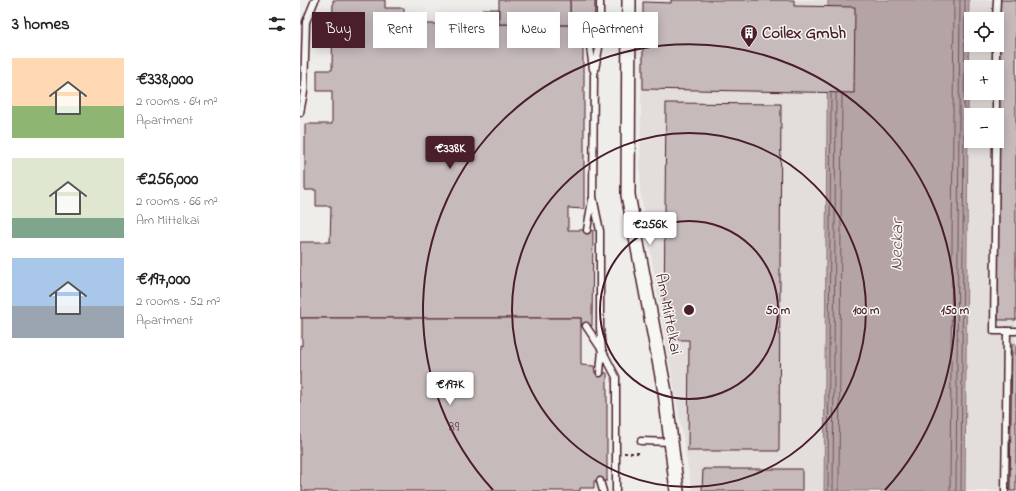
<!DOCTYPE html>
<html lang="en">
<head>
<meta charset="utf-8">
<style>
  body { margin:0; font-family:"Indie Flower",sans-serif; background:#f2f2f2; color:#202124; height:100vh; display:flex; flex-direction:column; font-size:15px; white-space:nowrap }
  * { box-sizing:border-box; margin:0 }
  p { font-size:13px; color:#757577 }
  .icon { flex:none; width:22px; height:22px; fill:none; stroke:currentColor; stroke-width:2; stroke-linecap:round; stroke-linejoin:round }
  .map { position:relative; flex:1; overflow:hidden }
  .sheet { display:flex; flex-direction:column; background:#fff; width:300px }
  .sheet>* { flex:none }
  .hud { position:absolute; left:12px; top:12px; width:380px; height:36px; display:flex; gap:8px }
  .fabs { position:absolute; left:664px; top:12px; display:grid; gap:8px }
  .fabs a { display:grid; place-items:center; width:40px; height:40px; border-radius:0px; background:#fff; box-shadow:0 2px 10px #0003; font-size:20px }
  .price { position:absolute; translate:-50% -34px; padding:0 9px; border-radius:4px; background:#fff; color:#222; font-size:13px; line-height:26px; filter:drop-shadow(0 1px 2px #0008) }
  .price::after { content:''; position:absolute; left:50%; top:24px; width:12px; height:9px; margin-left:-6px; background:inherit; clip-path:polygon(0 0,100% 0,50% 100%) }
  .price.current { background:#4a1f2b; color:#fff }
  ul { padding:0; list-style:none }
  li { display:flex; align-items:center; gap:12px; height:100px; padding:0 12px }
  li span { display:grid; place-items:center; flex:none; width:112px; height:80px; border-radius:0px; color:#555 }
  li>.icon { margin-inline-start:auto }
  span .icon { width:48px; height:48px; fill:#fffc; stroke-width:1 }
  li b { font-size:17px }
  h2 { display:flex; justify-content:space-between; align-items:center; height:48px; padding:0 12px; font-size:17px }
  .pill { padding:0 14px; border-radius:0px; background:#fff; box-shadow:0 2px 10px #0003; font-size:14px; line-height:36px }
  .pill.current { background:#4a1f2b; color:#fff }
  main { display:flex; flex:1; min-height:0 }
  .map>svg:first-child { display:block }
  .built { fill:#e3dedc; fill-rule:evenodd }
  .water { fill:#b4a4a5; stroke:#8a6f74 }
  .lines { fill:none; stroke-linecap:round; stroke-linejoin:round }
  .shore { stroke:#74545c; stroke-width:1 }
  .building { fill:#c6babb; stroke:#4a1f2b }
  .service-casing { stroke:#4a1f2b; stroke-width:9 }
  .minor-casing { stroke:#4a1f2b; stroke-width:16 }
  .path { stroke:#4a1f2b; stroke-width:2; stroke-dasharray:3 3; stroke-linecap:butt }
  .service { stroke:#f6f6f2; stroke-width:6 }
  .minor { stroke:#f6f6f2; stroke-width:13 }
  .ring { fill:none; stroke:#4a1f2b; stroke-width:2 }
  .labels { text-anchor:middle; dominant-baseline:central; stroke-width:3; stroke-linejoin:round; paint-order:stroke }
  .number-label { font-size:15px; fill:#69464f }
  .poi-label { font-size:17px; font-weight:bold; fill:#4a1f2b; stroke:#f6f6f2; text-anchor:start }
  .street-label { font-size:17px; fill:#4a1f2b; stroke:#f6f6f2 }
  .water-label { font-size:18px; font-style:italic; fill:#6f4e56; stroke:#f6f6f2 }
  .centre { fill:#4a1f2b; stroke:#f6f6f2; stroke-width:2 }
  .ring-label { font-size:12px; text-anchor:middle; font-weight:bold; fill:#4a1f2b; stroke:#f6f6f2; stroke-width:3; stroke-linejoin:round; paint-order:stroke }
</style>
</head>
<body>
<main>
<section class="sheet">
<h2>3 homes<svg class="icon" aria-label="filters" viewBox="0 0 24 24"><path d="M4 7h16M4 17h16"/><circle cx="9" cy="7" r="2"/><circle cx="15" cy="17" r="2"/></svg></h2>
<ul>
<li><span style="background:linear-gradient(#ffd9b3 60%,#8fb573 0)"><svg class="icon" aria-label="home" viewBox="0 0 24 24"><path d="M3 11l9-7 9 7M6 9v11h12V9"/></svg></span><div><b>€338,000</b><p>2 rooms · 64 m²</p><p>Apartment</p></div></li>
<li><span style="background:linear-gradient(#dfe7d0 75%,#7fa58c 0)"><svg class="icon" aria-label="home" viewBox="0 0 24 24"><path d="M3 11l9-7 9 7M6 9v11h12V9"/></svg></span><div><b>€256,000</b><p>2 rooms · 66 m²</p><p>Am Mittelkai</p></div></li>
<li><span style="background:linear-gradient(#a9c7e8 60%,#9aa5b1 0)"><svg class="icon" aria-label="home" viewBox="0 0 24 24"><path d="M3 11l9-7 9 7M6 9v11h12V9"/></svg></span><div><b>€197,000</b><p>2 rooms · 52 m²</p><p>Apartment</p></div></li>
</ul>
</section>
<div class="map">
<svg width="716" height="491" viewBox="0 0 716 491">
  <rect width="100%" height="100%" fill="#efedea"/>
  <filter id="ink" filterUnits="userSpaceOnUse"><feTurbulence type="fractalNoise" baseFrequency=".025" numOctaves="2"/><feDisplacementMap in="SourceGraphic" scale="8" xChannelSelector="R" yChannelSelector="G"/><feConvolveMatrix kernelMatrix="1 2 1 2 8 2 1 2 1" color-interpolation-filters="sRGB"/></filter>
  <g filter="url(#ink)">
    <g class="built">
      <polygon points="342,0 528,0 524,491 392,491 340,192"/>
      <path d="M 669,0 L 716,0 L 716,491 L 665,491 ZM 671,19 L 697,19 L 697,45 L 671,45 ZM 671,67 L 697,67 L 697,93 L 671,93 ZM 671,115 L 697,115 L 697,141 L 671,141 Z"/>
    </g>
    <polygon class="water" points="528,0 669,0 665,491 524,491"/>
    <g class="lines">
      <g class="shore">
        <polyline points="528,491 531,94"/>
        <polyline points="533,491 536,94"/>
        <polyline points="539,491 542,94"/>
        <polyline points="650,491 654,0"/>
        <polyline points="656,491 660,0"/>
        <polyline points="661,491 665,0"/>
      </g>
    </g>
    <g class="building">
      <polygon points="33,0 85,0 85,8 104,8 104,24 182,24 182,9 199,9 199,24 270,25 270,0 295,0 294,39 283,39 283,72 284,72 284,209 268,208 268,230 293,230 292,326 281,326 281,318 0,318 0,242 30,242 31,206 16,206 16,190 5,190 5,124 32,124 32,91 17,91 17,70 32,70"/>
      <polygon points="199,0 270,0 270,25 199,24"/>
      <polygon points="371,0 494,0 494,6 555,7 554,93 343,89 343,2 371,3"/>
      <polygon points="700,0 716,0 716,320 698,320"/>
      <polygon points="366,103 481,104 479,451 388,451 389,340 371,340 372,315 364,315"/>
      <polygon points="2,318 281,318 281,365 294,366 295,373 307,373 307,481 294,481 294,488 280,488 280,491 2,491 2,485 0,485 0,345 2,346"/>
      <polygon points="712,344 716,344 716,491 710,491"/>
      <polygon points="403,469 502,469 502,491 402,491"/>
    </g>
    <g class="lines">
      <defs>
        <g id="service">
          <polyline points="300,0 300,42 294,75 293,197 300,231 300,328 302,350 316,377 316,491"/>
          <polyline points="696,19 697,0"/>
          <polyline points="289,39 293,69"/>
          <polyline points="696,67 696,45"/>
          <polyline points="0,113 4,92 6,22 15,0"/>
          <polyline points="696,115 696,93"/>
          <polyline points="696,141 694,331 716,331"/>
          <polyline points="287,230 292,200"/>
          <polyline points="286,326 302,350 300,373"/>
          <polyline points="341,441 372,442"/>
          <polyline points="300,481 303,491"/>
          <polyline points="705,491 707,331"/>
        </g>
        <polyline id="minor" points="329,0 328,195 365,392 377,491"/>
      </defs>
      <use href="#service" class="service-casing"/>
      <use href="#minor" class="minor-casing"/>
      <polyline class="path" points="324,453 340,453"/>
      <use href="#service" class="service"/>
      <use href="#minor" class="minor"/>
    </g>
  </g>
  <g class="ring">
    <circle cx="389" cy="310" r="89"/>
    <circle cx="389" cy="310" r="177"/>
    <path d="M193 490A266 266 0 1 1 585 490"/>
  </g>
  <defs>
    <symbol id="building-pin" viewBox="-11 -11 22 30"><path d="M0 17L-7.5 6A9.5 9.5 0 1 1 7.5 6Z" fill="#4a1f2b" stroke="#f6f6f2"/><path d="M-4-6H4V6H1V3H-1V6H-4ZM-2.5-4.3h1.7v1.8h-1.7ZM.8-4.3h1.7v1.8H.8ZM-2.5-1h1.7V.8h-1.7ZM.8-1h1.7V.8H.8Z" fill="#fff"/></symbol>
  </defs>
  <g fill-rule="evenodd">
    <use href="#building-pin" x="439" y="23" width="20" height="27"/>
  </g>
  <g class="labels">
    <g class="number-label">
      <text x="154" y="427">39</text>
    </g>
    <g class="poi-label">
      <text x="462" y="33">Coilex Gmbh</text>
    </g>
    <g class="street-label">
      <text transform="translate(368 314) rotate(79)">Am Mittelkai</text>
    </g>
    <g class="water-label">
      <text transform="translate(598 245) rotate(-89)">Neckar</text>
    </g>
  </g>
  <circle cx="389" cy="310" r="6" class="centre"/>
  <g class="ring-label">
    <text x="478" y="314">50 m</text>
    <text x="566" y="314">100 m</text>
    <text x="655" y="314">150 m</text>
  </g>
</svg>
<div class="fabs">
<a><svg class="icon" aria-label="locate" viewBox="0 0 24 24"><circle cx="12" cy="12" r="6"/><path d="M12 2v4M12 18v4M2 12h4M18 12h4"/></svg></a>
<a>+</a>
<a>−</a>
</div>
<b class="price current" style="left:150px;top:170px">€338K</b>
<b class="price" style="left:350px;top:246px">€256K</b>
<b class="price" style="left:150px;top:406px">€197K</b>
<div class="hud">
<a class="pill current">Buy</a>
<a class="pill">Rent</a>
<a class="pill">Filters</a>
<a class="pill">New</a>
<a class="pill">Apartment</a>
</div>
</div>
</main>
</body>
</html>
